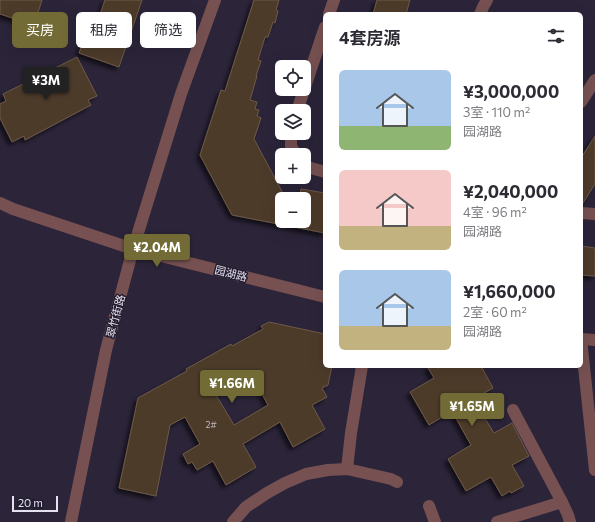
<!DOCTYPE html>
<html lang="zh">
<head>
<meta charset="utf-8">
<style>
  body { margin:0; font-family:Commissioner,"Noto Sans SC",sans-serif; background:#f2f2f3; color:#2b2b33; height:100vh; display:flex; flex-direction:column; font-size:15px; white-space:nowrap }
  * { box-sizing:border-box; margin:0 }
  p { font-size:13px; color:#7c7c81 }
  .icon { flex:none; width:22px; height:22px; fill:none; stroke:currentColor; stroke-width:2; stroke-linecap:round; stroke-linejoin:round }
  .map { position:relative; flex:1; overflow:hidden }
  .sheet { position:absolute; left:323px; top:12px; width:260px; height:356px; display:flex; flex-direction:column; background:#fff; border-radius:6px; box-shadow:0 4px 16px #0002 }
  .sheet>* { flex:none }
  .hud { position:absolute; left:12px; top:12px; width:251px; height:36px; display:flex; gap:8px }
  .buttons { position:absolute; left:275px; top:60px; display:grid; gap:8px }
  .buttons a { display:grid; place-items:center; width:36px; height:36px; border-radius:6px; background:#fff; box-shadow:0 4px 16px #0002; font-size:20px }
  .scale { position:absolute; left:12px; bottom:10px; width:46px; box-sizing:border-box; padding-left:4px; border:2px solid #e5e1ef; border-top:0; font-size:11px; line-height:14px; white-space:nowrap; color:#e5e1ef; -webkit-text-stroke:3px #221c2f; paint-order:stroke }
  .price { position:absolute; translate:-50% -34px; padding:0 9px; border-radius:4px; background:#736b36; color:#fff; font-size:13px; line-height:26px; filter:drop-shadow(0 1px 2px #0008) }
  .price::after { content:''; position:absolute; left:50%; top:24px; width:12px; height:9px; margin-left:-6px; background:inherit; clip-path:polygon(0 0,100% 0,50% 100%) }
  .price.selected { background:#222; color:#fff }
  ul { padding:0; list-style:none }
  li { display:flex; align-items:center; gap:12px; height:100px; padding:0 16px }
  li span { display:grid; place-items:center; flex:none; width:112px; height:80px; border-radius:6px; color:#555 }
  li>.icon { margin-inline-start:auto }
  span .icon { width:48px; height:48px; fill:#fffc; stroke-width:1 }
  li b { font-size:17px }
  h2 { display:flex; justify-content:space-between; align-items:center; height:48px; padding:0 16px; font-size:17px }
  .chip { padding:0 14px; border-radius:6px; background:#fff; box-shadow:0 4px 16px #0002; font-size:14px; line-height:36px }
  .chip.selected { background:#736b36; color:#fff }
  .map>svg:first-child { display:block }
  .building { fill:#4e3b2b; stroke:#6d5948; fill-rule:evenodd; filter:url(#shadow) }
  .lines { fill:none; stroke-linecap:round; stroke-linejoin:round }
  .minor { stroke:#775152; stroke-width:12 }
  .labels { text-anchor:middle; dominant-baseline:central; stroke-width:3; stroke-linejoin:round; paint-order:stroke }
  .number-label { font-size:9px; fill:#bfb8be }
  .street-label { font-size:11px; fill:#e5e1ef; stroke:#221c2f }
</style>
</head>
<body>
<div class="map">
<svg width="595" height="522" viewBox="0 0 595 522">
  <defs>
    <filter id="shadow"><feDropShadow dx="-3.5" dy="3.5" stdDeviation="2" flood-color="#0009"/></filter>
  </defs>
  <rect width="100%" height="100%" fill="#2c253a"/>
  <g class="building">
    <polygon points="0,0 42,0 34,25 0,14"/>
    <polygon points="105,0 142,0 119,67 79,53 89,27 95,29"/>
    <polygon points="254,0 279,0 276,10 278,11 275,23 273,22 268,37 265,37 258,60 261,61 256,76 257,76 250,100 257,102 255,109 259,110 257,116 261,118 254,139 286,199 282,199 282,221 304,221 304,199 299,199 301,189 325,193 325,233 232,215 200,155 221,90 225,91"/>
    <polygon points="377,0 410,0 406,14 373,14"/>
    <polygon points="77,57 97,96 88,100 91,105 25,140 24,136 12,142 0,118 0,104 6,101 3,94"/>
    <polygon points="595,136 595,184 581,206 581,158"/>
    <polygon points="581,246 595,248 595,276 581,275"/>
    <path d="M 269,322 L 325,334 L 325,366 L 332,366 L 328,385 L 322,388 L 327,397 L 312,405 L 325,429 L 293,447 L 280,422 L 243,444 L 256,467 L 226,485 L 213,461 L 197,470 L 192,462 L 188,464 L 183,454 L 200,444 L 185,417 L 170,425 L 156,496 L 119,488 L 138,398 L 187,371 L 186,369 L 231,344 L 232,346 L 263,329 L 261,326 ZM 253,375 L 264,395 L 263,396 L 268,405 L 234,425 L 216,395 Z"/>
    <polygon points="427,366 481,366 493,388 473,399 494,433 512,423 529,456 512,465 524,486 511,493 510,491 502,496 491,477 466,491 448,459 471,445 462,429 452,411 429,425 410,392 434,378"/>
  </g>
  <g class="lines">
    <g class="minor">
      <polyline points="329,14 334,0"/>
      <polyline points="480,14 483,7 487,0"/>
      <polyline points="581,102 595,80"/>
      <polyline points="297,111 325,27"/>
      <polyline points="291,133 291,146 296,155"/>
      <polyline points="304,166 325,172"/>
      <polyline points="0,203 13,209 133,249 325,297"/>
      <polyline points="581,213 595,214"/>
      <polyline points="581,339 595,470"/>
      <polyline points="581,339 595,340"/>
      <polyline points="347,469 351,433 362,366"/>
      <polyline points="562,502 568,515 570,522"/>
      <polyline points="429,506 435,522"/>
      <polyline points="71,522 106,350 133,249 181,94 215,0"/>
      <polyline points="233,522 246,507 267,493 285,483 306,474 328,470 347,469 391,479 397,482"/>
      <polyline points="497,522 562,502 513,410"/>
    </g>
  </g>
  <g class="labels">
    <g class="number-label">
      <text x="211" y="424">2#</text>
    </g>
    <g class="street-label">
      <text transform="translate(231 273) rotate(14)">园湖路</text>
      <text transform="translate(115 316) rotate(-75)">翠竹街路</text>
    </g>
  </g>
</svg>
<div class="buttons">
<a><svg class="icon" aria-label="locate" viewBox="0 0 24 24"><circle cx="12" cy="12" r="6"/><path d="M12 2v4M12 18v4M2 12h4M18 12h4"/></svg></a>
<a><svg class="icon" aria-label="layers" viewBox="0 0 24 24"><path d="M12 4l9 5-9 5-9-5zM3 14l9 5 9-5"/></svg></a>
<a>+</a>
<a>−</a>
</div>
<div class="scale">20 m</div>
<b class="price selected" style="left:46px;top:101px">¥3M</b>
<b class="price" style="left:157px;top:268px">¥2.04M</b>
<b class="price" style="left:232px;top:404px">¥1.66M</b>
<b class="price" style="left:472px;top:427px">¥1.65M</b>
<div class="hud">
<a class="chip selected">买房</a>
<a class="chip">租房</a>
<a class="chip">筛选</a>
</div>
<section class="sheet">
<h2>4套房源<svg class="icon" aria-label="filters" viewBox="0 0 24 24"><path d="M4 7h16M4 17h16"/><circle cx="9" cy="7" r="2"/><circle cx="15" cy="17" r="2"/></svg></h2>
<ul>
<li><span style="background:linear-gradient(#a9c7e8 70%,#8fb573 0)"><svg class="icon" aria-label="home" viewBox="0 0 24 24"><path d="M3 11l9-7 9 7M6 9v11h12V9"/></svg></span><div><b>¥3,000,000</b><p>3室 · 110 m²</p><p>园湖路</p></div></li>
<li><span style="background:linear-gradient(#f6c9c9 70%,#c2b280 0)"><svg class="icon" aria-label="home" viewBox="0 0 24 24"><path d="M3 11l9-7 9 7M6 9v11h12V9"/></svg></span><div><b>¥2,040,000</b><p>4室 · 96 m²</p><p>园湖路</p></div></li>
<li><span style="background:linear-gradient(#a9c7e8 70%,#c2b280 0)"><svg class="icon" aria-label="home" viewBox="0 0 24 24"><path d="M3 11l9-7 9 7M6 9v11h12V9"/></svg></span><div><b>¥1,660,000</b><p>2室 · 60 m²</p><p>园湖路</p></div></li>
</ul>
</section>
</div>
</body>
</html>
